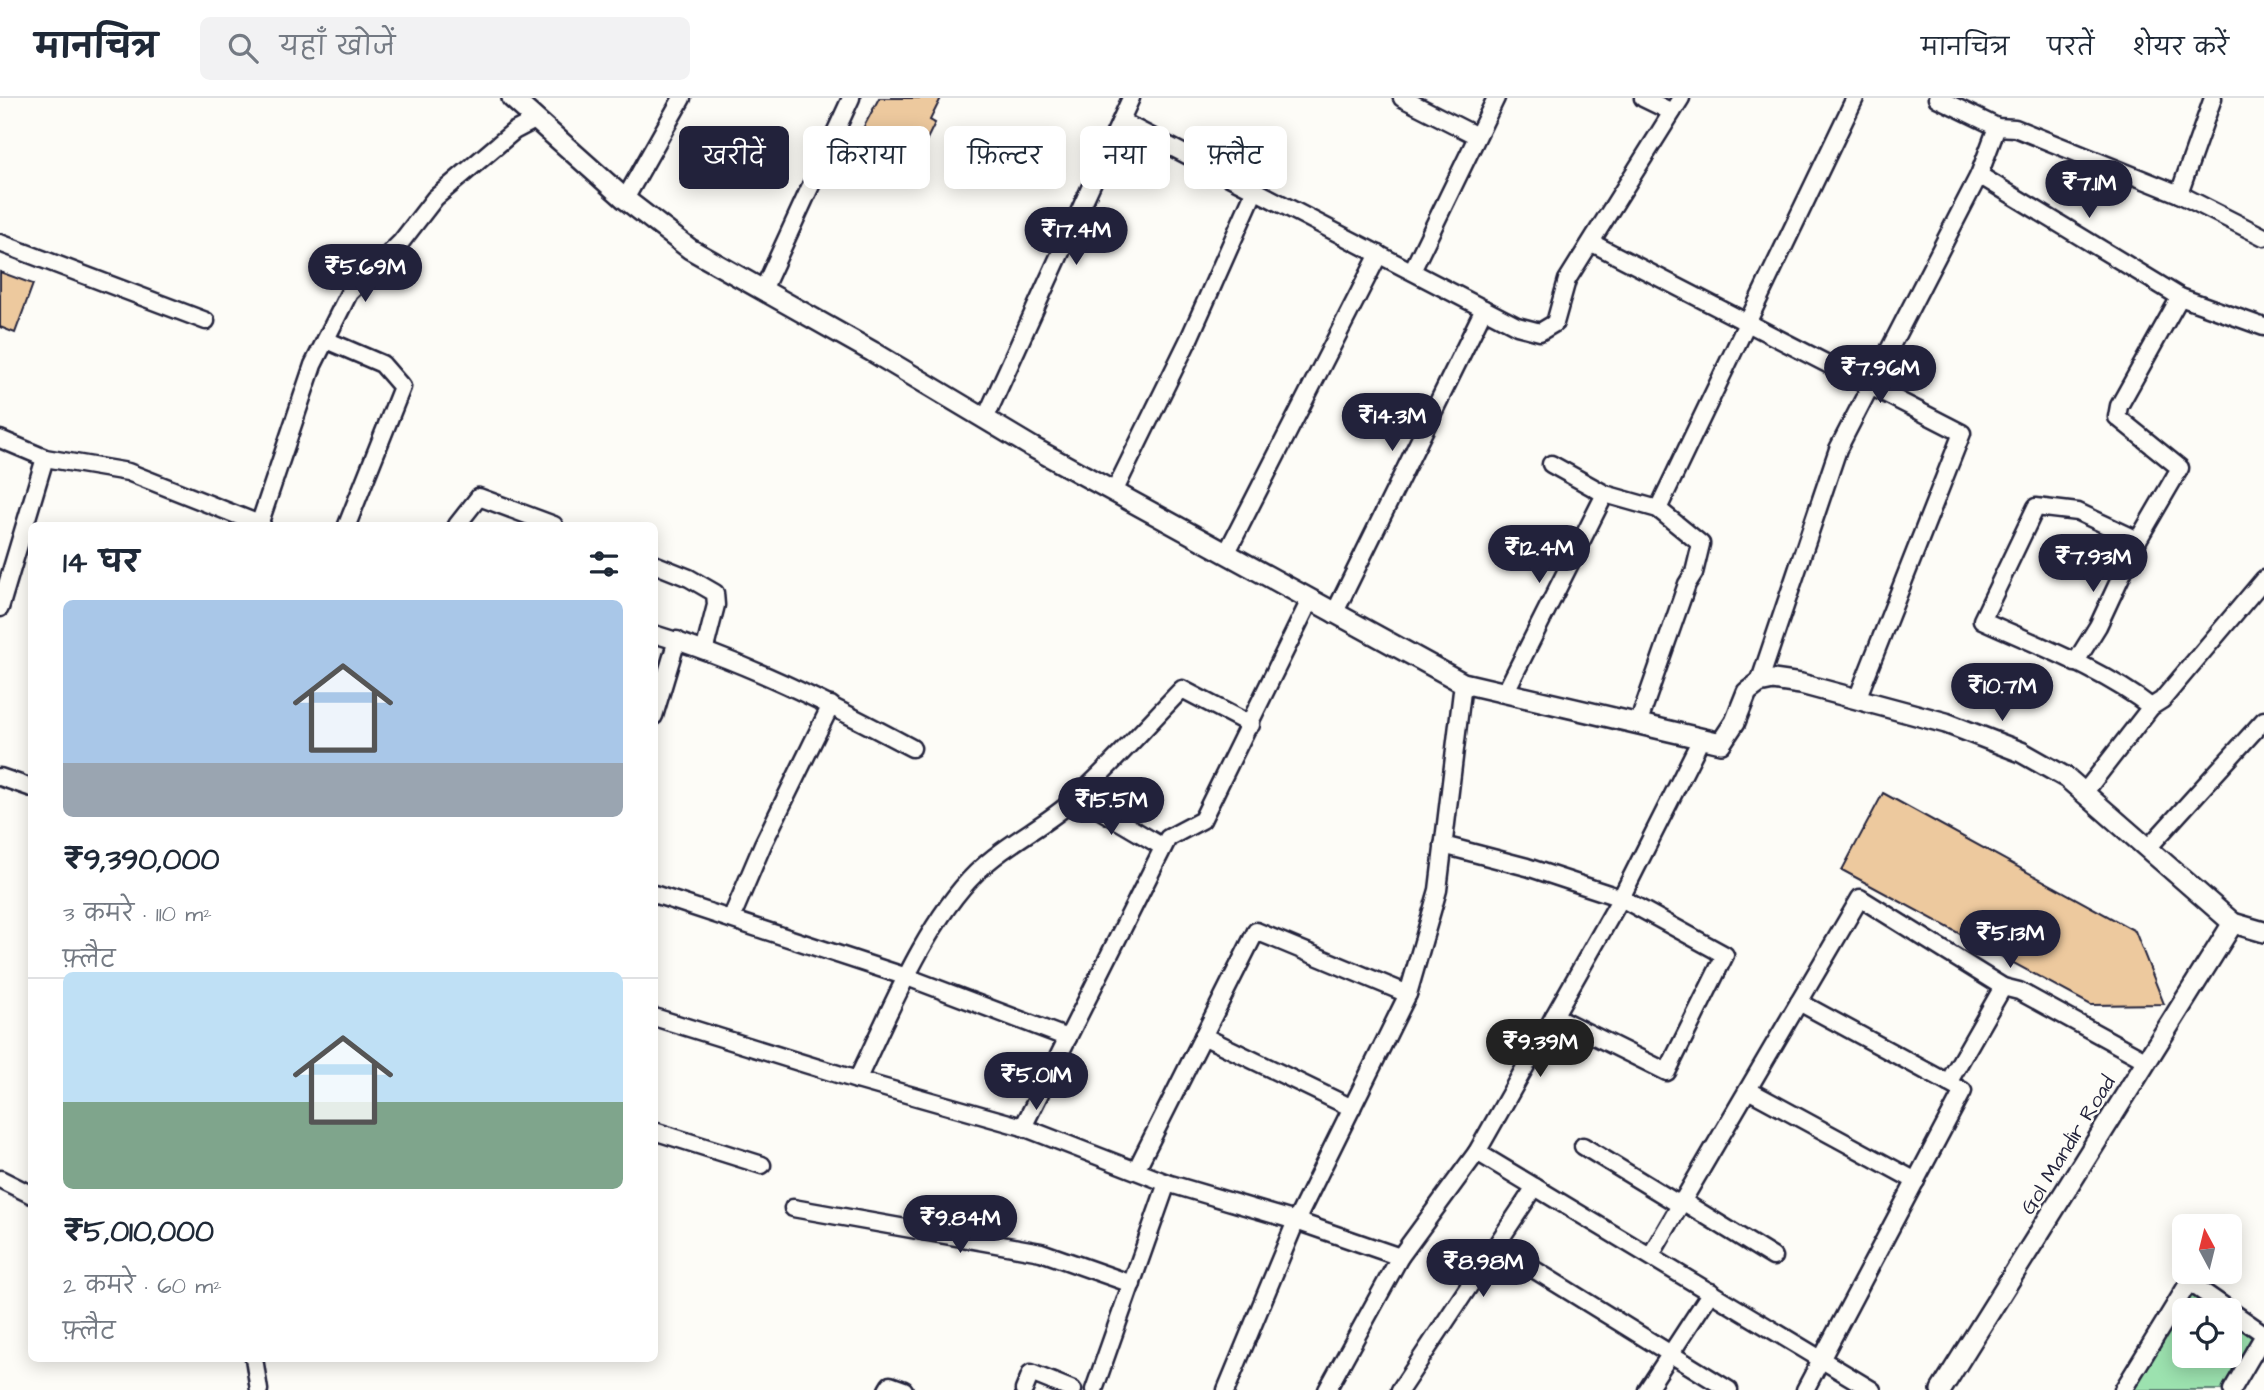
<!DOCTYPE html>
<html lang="hi">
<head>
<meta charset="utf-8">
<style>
  body { margin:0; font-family:"Architects Daughter","Playpen Sans Deva",sans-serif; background:#f2f2f3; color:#1f2937; height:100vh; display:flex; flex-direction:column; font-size:26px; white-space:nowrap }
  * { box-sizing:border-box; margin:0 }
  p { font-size:23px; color:#747a83 }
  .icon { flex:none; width:38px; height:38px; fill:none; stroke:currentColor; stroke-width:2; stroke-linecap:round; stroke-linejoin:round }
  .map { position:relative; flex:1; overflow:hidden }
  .details { position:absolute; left:28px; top:424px; width:630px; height:840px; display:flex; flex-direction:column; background:#fff; border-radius:10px; box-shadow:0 4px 18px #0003 }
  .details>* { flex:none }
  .guide { position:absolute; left:679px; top:28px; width:665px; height:63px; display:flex; gap:14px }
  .needle { width:46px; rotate:353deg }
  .buttons { position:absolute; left:2172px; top:1116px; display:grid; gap:14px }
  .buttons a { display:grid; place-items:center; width:70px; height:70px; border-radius:10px; background:#fff; box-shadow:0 4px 18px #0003; font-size:35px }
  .price { position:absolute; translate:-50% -60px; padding:0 16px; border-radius:24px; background:#22223b; color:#fff; font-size:23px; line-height:46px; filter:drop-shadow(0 2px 4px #0008) }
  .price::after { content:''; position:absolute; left:50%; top:42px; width:21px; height:16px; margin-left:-10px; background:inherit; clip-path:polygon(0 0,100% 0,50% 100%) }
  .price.selected { background:#222; color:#fff }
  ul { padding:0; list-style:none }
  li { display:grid; align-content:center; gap:14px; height:371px; padding:0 35px }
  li+li { border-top:2px solid #e0e1e3 }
  li span { display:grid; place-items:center; height:217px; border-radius:10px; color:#555 }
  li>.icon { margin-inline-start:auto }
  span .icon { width:126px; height:126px; fill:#fffc; stroke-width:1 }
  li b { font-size:30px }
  h2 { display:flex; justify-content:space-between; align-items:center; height:84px; padding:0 35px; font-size:30px }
  .tag { padding:0 24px; border-radius:10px; background:#fff; box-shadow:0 4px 18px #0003; font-size:24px; line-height:63px }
  .tag.selected { background:#22223b; color:#fff }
  header { display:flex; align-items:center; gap:42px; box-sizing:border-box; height:98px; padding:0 35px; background:#fff; border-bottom:2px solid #e0e1e3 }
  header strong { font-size:33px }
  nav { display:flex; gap:38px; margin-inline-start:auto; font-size:24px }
  .search { width:490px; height:63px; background:#f2f2f3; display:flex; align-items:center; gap:18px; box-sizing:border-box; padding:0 24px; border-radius:10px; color:#747a83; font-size:26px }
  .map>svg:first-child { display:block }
  .green { fill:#9ce2af; stroke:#5f8275; stroke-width:2 }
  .building { fill:#edc99e; stroke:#22223b; stroke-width:2 }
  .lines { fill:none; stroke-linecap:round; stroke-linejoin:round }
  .minor-casing { stroke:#22223b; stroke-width:21 }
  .tertiary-casing { stroke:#22223b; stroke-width:24 }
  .minor { stroke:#fdfcf7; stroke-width:16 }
  .tertiary { stroke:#fdfcf7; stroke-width:19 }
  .labels { text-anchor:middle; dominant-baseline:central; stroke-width:5; stroke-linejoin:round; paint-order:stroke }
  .street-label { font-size:21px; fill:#22223b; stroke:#fdfcf7 }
</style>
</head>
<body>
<header>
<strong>मानचित्र</strong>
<div class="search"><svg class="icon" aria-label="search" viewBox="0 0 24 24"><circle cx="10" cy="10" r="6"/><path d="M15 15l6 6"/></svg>यहाँ खोजें</div>
<nav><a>मानचित्र</a><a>परतें</a><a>शेयर करें</a></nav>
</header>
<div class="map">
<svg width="2264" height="1292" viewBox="0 0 2264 1292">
  <rect width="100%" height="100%" fill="#fdfcf7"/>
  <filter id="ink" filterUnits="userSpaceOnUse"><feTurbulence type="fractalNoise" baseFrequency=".0143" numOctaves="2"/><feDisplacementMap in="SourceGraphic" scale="14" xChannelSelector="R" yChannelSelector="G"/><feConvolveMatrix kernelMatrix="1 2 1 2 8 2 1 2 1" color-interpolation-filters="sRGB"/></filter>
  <g filter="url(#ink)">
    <polygon class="green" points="2188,1195 2214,1213 2184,1213 2184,1258 2230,1258 2230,1224 2252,1239 2221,1292 2127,1292"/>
    <g class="building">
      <polygon points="879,0 941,0 930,22 935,25 907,82 851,53"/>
      <polygon points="0,174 33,186 15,235 0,229"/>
      <polygon points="1883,695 2135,833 2164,906 2091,907 1842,772"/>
    </g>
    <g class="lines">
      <defs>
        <g id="minor">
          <polyline points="1402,0 1477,38"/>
          <polyline points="1643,0 1672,14"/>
          <polyline points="1937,0 1997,29 2015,30 2179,96"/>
          <polyline points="2213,0 2179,96 2264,139"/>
          <polyline points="1121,23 1517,228 1540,234 1555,225 1567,182 1681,0"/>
          <polyline points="1979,77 2180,199 2264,229"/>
          <polyline points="625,101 682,0"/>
          <polyline points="0,145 206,223"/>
          <polyline points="1592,145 1962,335 1857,601"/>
          <polyline points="1412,173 1496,0"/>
          <polyline points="763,192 851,0"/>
          <polyline points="326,242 382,266 402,289 347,427"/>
          <polyline points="985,321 1131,0"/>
          <polyline points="0,341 45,360 128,374 262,427"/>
          <polyline points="1551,366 1605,396 1658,411 1701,446 1694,475 1687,486 1638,626"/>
          <polyline points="1114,394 1189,241 1255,92"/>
          <polyline points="1658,411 1855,0"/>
          <polyline points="259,427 313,267 349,195 401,144 435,100 514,33 535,22"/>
          <polyline points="457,427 479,399 554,427"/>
          <path d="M 2138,442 L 2078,414 L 2036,409 L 1982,522 C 2039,548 2102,571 2151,609"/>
          <polyline points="1226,456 1379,156"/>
          <polyline points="654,466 689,480 715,495 716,507 705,550"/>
          <polyline points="0,510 45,360"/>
          <polyline points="1334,516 1484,211"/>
          <path d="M 654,536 C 745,563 829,606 912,650"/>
          <polyline points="2075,565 2098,528 2138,442 2180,370 2117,319 2119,308 2180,199"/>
          <polyline points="1759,585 1838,351 1979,77 1997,29"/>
          <polyline points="1505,595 1605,396"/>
          <polyline points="654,618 677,542"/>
          <polyline points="0,679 32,690"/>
          <polyline points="2084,695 2151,609 2162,602 2264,481"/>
          <polyline points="1076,698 1163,749"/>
          <polyline points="1443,747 1527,769 1621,800 1725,857 1667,974 1554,918"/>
          <polyline points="2148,750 2264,622"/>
          <polyline points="654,796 907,879 1068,940"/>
          <polyline points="731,821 763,746 831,607"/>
          <polyline points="1408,896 1438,792 1463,585"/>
          <polyline points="1799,904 1963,993 1805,1292"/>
          <polyline points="654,919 857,982 1023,1029 1167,1085 1296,1123 1400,1159"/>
          <polyline points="1203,938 1352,1010"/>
          <path d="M 857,982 C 888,918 925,825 976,775 C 1004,747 1041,730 1070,705 C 1110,670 1145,629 1182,591 L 1251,627"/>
          <polyline points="1948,985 2003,889"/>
          <polyline points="1748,992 1916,1083"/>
          <polyline points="1023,1029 1168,740 1202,722 1310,502"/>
          <polyline points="654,1033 762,1067"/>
          <polyline points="1583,1048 1675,1104 1682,1103 1773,1159"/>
          <polyline points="1477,1054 1872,1292"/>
          <polyline points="1136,1072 1256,833 1408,896 1296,1123 1226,1292"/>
          <polyline points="0,1081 32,1097"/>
          <polyline points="793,1110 1041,1154 1132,1186"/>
          <polyline points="1496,1148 1729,1292"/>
          <polyline points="1651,1157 1860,800 2003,889 2019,893 2147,963"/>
          <polyline points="254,1260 259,1292"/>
          <polyline points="887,1292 890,1287 904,1292"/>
          <polyline points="1024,1292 1031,1275 1073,1292"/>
          <polyline points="1094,1292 1167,1085"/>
          <polyline points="1327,1292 1400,1159 1477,1054 1621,800 1701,641"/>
          <polyline points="1400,1292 1535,1089"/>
          <polyline points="1647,1292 1711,1194"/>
          <polyline points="2123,1292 2189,1184 2264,1236"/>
          <polyline points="2232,1292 2264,1237"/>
        </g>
        <g id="tertiary">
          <polyline points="512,0 625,101 690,151 873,254 1032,349 1463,585 1721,645 1735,624 1747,594 1759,585 1773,582 1801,586 1946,625 2021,654 2067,680 2233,825 2264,834"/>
          <polyline points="1941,1292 2233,825"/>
        </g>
      </defs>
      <use href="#minor" class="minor-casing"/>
      <use href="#tertiary" class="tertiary-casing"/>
      <use href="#minor" class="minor"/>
      <use href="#tertiary" class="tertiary"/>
    </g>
  </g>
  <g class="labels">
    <g class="street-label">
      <text transform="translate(2068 1047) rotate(-58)">Gol Mandir Road</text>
    </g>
  </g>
</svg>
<div class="buttons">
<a><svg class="needle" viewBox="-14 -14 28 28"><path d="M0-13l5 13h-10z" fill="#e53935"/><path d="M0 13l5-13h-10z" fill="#747a83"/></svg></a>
<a><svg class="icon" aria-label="locate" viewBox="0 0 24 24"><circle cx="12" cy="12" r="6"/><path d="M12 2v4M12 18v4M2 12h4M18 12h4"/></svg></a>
</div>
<b class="price" style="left:2089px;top:122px">₹7.1M</b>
<b class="price" style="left:1076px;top:169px">₹17.4M</b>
<b class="price" style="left:365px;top:206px">₹5.69M</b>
<b class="price" style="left:1880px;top:307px">₹7.96M</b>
<b class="price" style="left:1392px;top:355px">₹14.3M</b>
<b class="price" style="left:1539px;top:487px">₹12.4M</b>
<b class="price" style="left:2093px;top:496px">₹7.93M</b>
<b class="price" style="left:2002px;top:625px">₹10.7M</b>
<b class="price" style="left:1111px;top:739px">₹15.5M</b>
<b class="price" style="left:2010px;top:872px">₹5.13M</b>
<b class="price selected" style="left:1540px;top:981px">₹9.39M</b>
<b class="price" style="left:1036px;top:1014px">₹5.01M</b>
<b class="price" style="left:960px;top:1157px">₹9.84M</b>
<b class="price" style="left:1483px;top:1201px">₹8.98M</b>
<div class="guide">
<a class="tag selected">खरीदें</a>
<a class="tag">किराया</a>
<a class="tag">फ़िल्टर</a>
<a class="tag">नया</a>
<a class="tag">फ़्लैट</a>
</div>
<section class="details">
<h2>14 घर<svg class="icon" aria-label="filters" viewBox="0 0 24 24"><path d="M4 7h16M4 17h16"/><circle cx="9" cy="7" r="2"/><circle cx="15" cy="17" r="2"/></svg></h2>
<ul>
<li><span style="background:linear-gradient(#a9c7e8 75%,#9aa5b1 0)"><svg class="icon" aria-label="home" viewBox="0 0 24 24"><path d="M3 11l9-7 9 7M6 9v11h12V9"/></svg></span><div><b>₹9,390,000</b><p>3 कमरे · 110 m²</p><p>फ़्लैट</p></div></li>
<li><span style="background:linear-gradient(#bfe0f5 60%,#7fa58c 0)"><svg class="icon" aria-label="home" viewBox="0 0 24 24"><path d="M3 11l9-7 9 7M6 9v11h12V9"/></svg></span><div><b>₹5,010,000</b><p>2 कमरे · 60 m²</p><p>फ़्लैट</p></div></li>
</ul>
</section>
</div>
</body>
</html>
